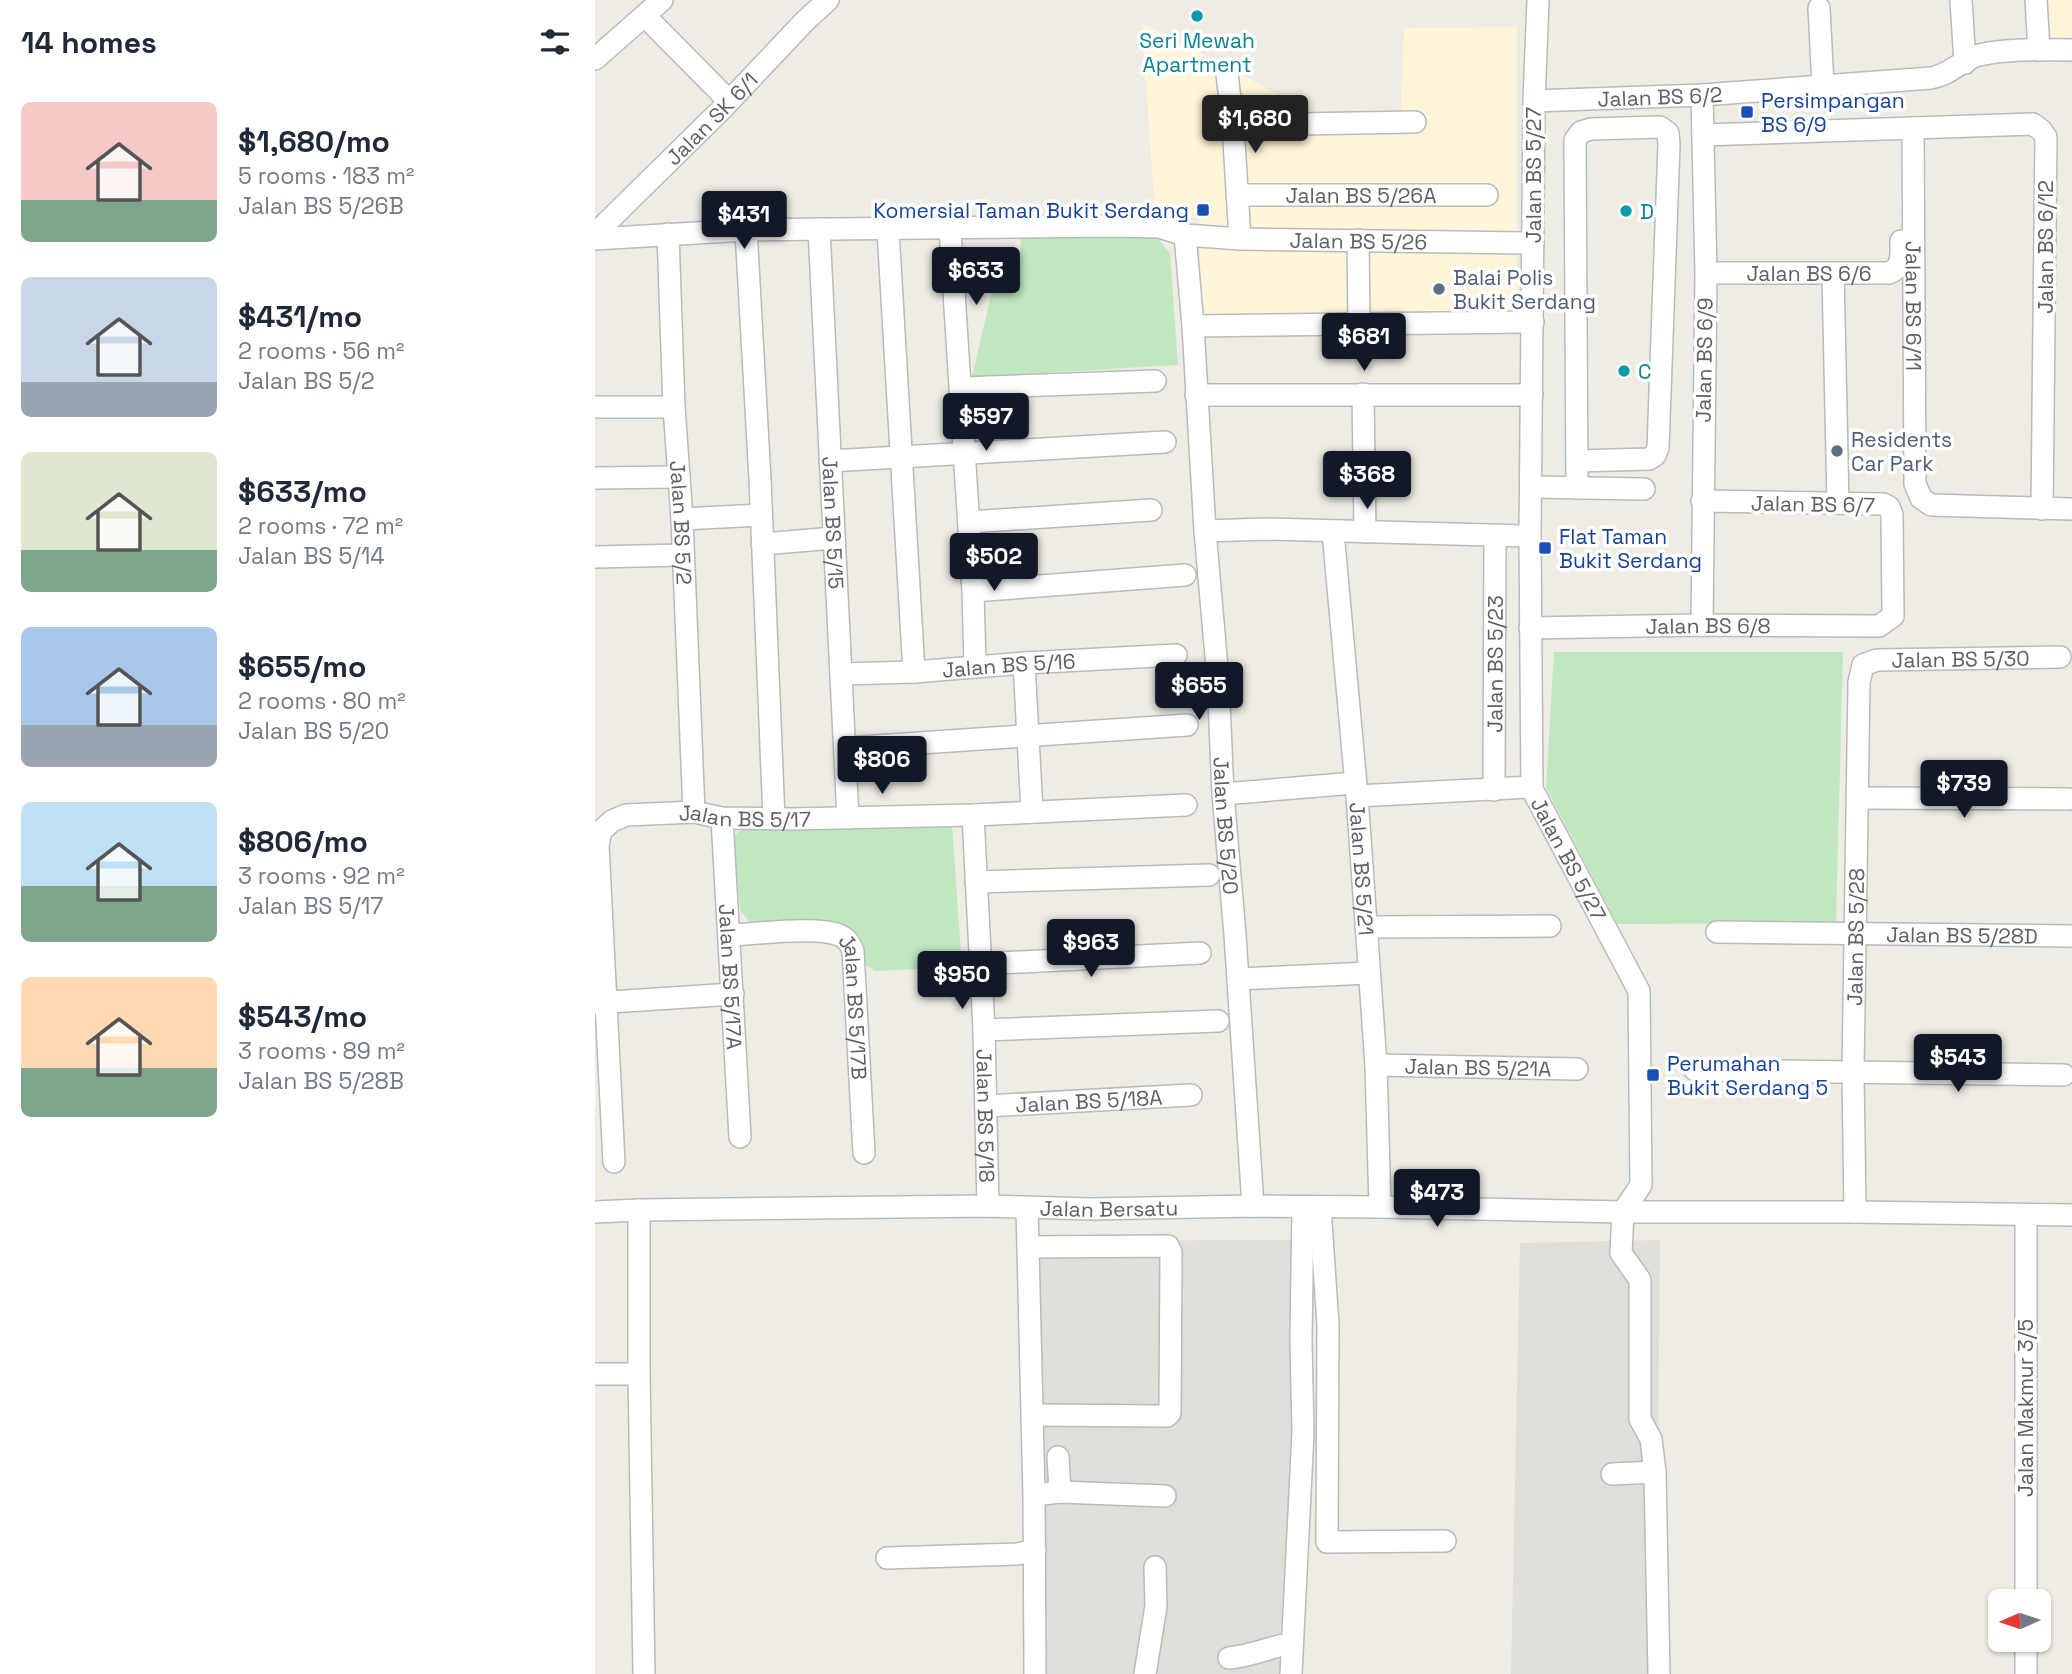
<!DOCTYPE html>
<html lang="en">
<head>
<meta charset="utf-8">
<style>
  body { margin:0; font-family:"Space Grotesk",sans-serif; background:#f6f6f7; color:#1f2937; height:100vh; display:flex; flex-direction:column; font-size:26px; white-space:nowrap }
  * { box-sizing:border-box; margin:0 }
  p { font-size:23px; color:#747a83 }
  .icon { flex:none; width:38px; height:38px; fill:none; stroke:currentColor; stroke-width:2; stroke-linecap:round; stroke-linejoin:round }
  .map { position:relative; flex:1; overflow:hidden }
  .panel { display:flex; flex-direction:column; background:#fff; width:595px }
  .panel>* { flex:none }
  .needle { width:46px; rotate:267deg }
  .fabs { position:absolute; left:1393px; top:1589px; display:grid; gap:14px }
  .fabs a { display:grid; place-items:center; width:63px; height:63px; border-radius:10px; background:#fff; box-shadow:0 2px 5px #0004; font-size:35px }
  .price { position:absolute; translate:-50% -60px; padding:0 16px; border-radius:7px; background:#111827; color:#fff; font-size:23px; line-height:46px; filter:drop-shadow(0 2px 4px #0008) }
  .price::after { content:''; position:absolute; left:50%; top:42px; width:21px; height:16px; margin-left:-10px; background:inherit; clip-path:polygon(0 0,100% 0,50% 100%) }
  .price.selected { background:#222; color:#fff }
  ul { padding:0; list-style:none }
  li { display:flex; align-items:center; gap:21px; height:175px; padding:0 21px }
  li span { display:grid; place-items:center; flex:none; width:196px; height:140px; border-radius:10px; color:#555 }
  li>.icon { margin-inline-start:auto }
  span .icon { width:84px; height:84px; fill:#fffc; stroke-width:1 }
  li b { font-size:30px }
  h2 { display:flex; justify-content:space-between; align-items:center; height:84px; padding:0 21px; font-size:30px }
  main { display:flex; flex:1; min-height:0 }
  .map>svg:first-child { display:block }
  .commercial { fill:#fff5d9 }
  .industrial { fill:#e0ded8 }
  .green { fill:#c1e7c0 }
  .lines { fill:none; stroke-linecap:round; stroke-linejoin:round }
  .minor-casing { stroke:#b7babe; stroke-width:24 }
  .minor { stroke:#fff; stroke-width:21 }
  .culture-dot { fill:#0f9aa8; stroke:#fff; stroke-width:2.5 }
  .transit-dot { fill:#1a4fb4; stroke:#fff; stroke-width:2.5 }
  .service-dot { fill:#5c6f8a; stroke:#fff; stroke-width:2.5 }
  .labels { text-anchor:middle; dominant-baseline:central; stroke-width:7; stroke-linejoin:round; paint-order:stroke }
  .culture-label { font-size:21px; fill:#0d838f; stroke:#fff; text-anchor:start }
  .street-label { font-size:21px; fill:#5c6065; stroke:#fff }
  .transit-label { font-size:21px; fill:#164399; stroke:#fff; text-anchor:start }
  .service-label { font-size:21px; fill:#4e5e75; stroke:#fff; text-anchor:start }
</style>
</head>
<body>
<main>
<section class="panel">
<h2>14 homes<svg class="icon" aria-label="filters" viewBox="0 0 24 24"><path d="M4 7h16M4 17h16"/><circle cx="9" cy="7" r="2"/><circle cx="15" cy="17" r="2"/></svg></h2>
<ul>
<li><span style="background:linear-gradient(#f6c9c9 70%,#7fa58c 0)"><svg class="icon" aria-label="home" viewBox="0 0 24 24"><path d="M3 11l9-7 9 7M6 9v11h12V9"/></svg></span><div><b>$1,680/mo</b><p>5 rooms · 183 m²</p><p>Jalan BS 5/26B</p></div></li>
<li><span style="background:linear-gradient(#c9d6e8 75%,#9aa5b1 0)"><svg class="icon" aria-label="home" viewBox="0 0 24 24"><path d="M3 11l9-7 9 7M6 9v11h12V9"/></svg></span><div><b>$431/mo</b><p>2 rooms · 56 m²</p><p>Jalan BS 5/2</p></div></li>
<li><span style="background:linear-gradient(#dfe7d0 70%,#7fa58c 0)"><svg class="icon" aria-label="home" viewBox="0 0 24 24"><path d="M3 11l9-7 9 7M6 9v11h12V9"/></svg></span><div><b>$633/mo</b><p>2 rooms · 72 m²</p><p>Jalan BS 5/14</p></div></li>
<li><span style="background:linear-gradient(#a9c7e8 70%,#9aa5b1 0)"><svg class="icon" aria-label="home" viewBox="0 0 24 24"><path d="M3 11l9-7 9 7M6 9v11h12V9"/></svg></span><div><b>$655/mo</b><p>2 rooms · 80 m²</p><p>Jalan BS 5/20</p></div></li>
<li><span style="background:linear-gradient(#bfe0f5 60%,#7fa58c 0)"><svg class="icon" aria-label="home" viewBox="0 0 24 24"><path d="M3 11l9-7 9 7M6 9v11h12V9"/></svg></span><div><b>$806/mo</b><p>3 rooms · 92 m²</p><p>Jalan BS 5/17</p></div></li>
<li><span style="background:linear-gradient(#ffd9b3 65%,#7fa58c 0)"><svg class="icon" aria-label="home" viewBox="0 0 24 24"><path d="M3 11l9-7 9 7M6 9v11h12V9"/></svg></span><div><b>$543/mo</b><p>3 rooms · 89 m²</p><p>Jalan BS 5/28B</p></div></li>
</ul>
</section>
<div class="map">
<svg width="1477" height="1674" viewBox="0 0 1477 1674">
  <rect width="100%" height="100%" fill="#efece4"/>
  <g class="commercial">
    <polygon points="1434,0 1477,0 1477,46 1434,48"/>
    <polygon points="547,23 643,72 720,116 806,115 809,28 922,27 922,324 607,327 604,219 560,212"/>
  </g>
  <g class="industrial">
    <polygon points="700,1240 701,1433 689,1674 449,1674 442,1241"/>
    <polygon points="1065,1240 1061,1674 916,1674 925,1243"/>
  </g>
  <g class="green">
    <polygon points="555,230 575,253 583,365 377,377 399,282 425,264 426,235"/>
    <polygon points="959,652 1248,652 1241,923 1022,924 951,788"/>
    <polygon points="357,826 367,967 280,971 267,963 264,940 248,925 157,925 145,910 139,835 150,828"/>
  </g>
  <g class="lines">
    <defs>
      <g id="minor">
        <path id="s1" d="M 943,0 L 939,101 L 935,536 L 937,789 L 1044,991 L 1046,1185 L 1028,1212"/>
        <polyline points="1366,0 1370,63"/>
        <polyline points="1441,0 1444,50"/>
        <polyline points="1224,8 1228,86"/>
        <polyline points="50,16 134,101"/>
        <polyline points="0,59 67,0"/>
        <polyline points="632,74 638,125 645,239"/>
        <polyline points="1107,95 1111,273 1107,625"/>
        <path id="s2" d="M 939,101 L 1107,95 L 1336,78 C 1355,75 1366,60 1384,55 C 1414,48 1447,50 1477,50"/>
        <polyline points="638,125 820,122"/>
        <path id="s3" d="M 1318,128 L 1320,484 L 1326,498 L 1336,505 L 1477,509"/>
        <polyline points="1108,135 1438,124 1446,130 1451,137 1447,509"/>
        <path id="s4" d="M 642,195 L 892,195"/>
        <path id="s5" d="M 224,229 L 253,818"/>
        <polyline points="355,229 378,591 380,666"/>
        <polyline points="151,230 165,479 179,819"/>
        <polyline points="293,230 319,672"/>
        <path id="s6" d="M 0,234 L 125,111 L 210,21 L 233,0"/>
        <path id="s7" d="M 73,234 L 79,407 L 87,519 L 99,812"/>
        <path id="s8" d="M 590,235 L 598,326 L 610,531 L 623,679 L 628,794 L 640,935 L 658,1206"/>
        <path id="s9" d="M 0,239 L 151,230 L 520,226 L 564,227 L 590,235 L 645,239 L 938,243"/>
        <polyline points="763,240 764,324"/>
        <path id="s10" d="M 1111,273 L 1294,273 C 1308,268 1306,254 1306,241"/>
        <polyline points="1238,274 1243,503"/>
        <polyline points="598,326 938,322"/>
        <polyline points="366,388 560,381"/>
        <polyline points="768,394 770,532"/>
        <polyline points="601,395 937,395"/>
        <polyline points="0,407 79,407"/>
        <polyline points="235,461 570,442"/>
        <polyline points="982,461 1054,459 1060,455 1063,448 1074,144 1073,133 1065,127 996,129 986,132 980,140 982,488"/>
        <polyline points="0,478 84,477"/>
        <polyline points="936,487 1049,489"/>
        <polyline points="87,519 166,515"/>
        <polyline points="374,522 556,510"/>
        <polyline points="610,531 671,529 935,536"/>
        <path id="s11" d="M 738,532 L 762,796 L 781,1065 L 785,1207"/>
        <polyline points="167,544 239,538"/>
        <polyline points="0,557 88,555"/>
        <polyline points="378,591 590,575"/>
        <path id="s12" d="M 935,628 L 1107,625 L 1284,626 L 1298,616 L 1297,515 L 1294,507 L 1288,504 L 1107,501"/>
        <polyline points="429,663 437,812"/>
        <path id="s13" d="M 246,674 L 319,672 L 429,663 L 581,655"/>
        <polyline points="251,748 592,725"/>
        <path id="s14" d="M 899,790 L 900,537"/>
        <polyline points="628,794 760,783"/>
        <polyline points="762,796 937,787"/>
        <polyline points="1264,798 1474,799"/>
        <path id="s15" d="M 378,815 L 389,1030 L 393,1206"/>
        <path id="s16" d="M 127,818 L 145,1137"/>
        <polyline points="381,882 614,875"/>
        <polyline points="771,927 955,926"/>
        <path id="s17" d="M 1122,932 L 1475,936"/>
        <path id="s18" d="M 135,935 C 161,934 222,926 244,935 C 252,938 255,944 258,951 L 269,1153"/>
        <polyline points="385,964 605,953"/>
        <polyline points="643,979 774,973"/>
        <polyline points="0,1003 138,994"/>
        <polyline points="389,1030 623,1021"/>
        <path id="s19" d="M 781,1065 L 982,1069"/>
        <polyline points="1100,1070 1469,1075"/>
        <path id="s20" d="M 391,1106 L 596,1095"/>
        <path id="s21" d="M 19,1162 L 3,845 L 6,831 L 17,821 L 31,815 L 99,812 L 127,818 L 197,819 L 378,815 L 591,805"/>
        <polyline points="725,1207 733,1325 732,1542 850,1541"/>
        <polyline points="432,1208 439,1495 440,1674"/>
        <polyline points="44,1210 44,1374 49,1674"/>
        <path id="s22" d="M 0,1212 L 44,1210 L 393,1206 L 495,1209 L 658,1206 L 785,1207 L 1028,1212 L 1260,1212 L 1477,1215"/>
        <polyline points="1028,1212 1026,1253 1045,1280 1045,1419 1056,1439 1060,1472 1064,1674"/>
        <path id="s23" d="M 1260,1212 L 1258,1072 L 1264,682 L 1268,665 L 1282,660 L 1465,657"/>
        <polyline points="1431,1215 1431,1601"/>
        <polyline points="433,1247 573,1246 576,1252 575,1413 572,1416 438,1415"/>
        <polyline points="0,1374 44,1374"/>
        <polyline points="463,1457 465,1492"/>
        <polyline points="1017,1474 1060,1472"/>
        <polyline points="439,1495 465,1492 570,1496"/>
        <polyline points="292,1558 422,1554 440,1550"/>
        <polyline points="1431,1640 1431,1674"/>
        <path d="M 634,1658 C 656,1656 676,1647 697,1643"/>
        <polyline points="550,1674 561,1606 560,1567"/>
        <polyline points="696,1674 708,1433 706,1340 708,1207"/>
      </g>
    </defs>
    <use href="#minor" class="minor-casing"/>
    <use href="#minor" class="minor"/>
  </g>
  <g class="culture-dot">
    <circle cx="602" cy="16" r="7"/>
    <circle cx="1031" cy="211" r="7"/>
    <circle cx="1029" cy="371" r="7"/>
  </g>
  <g class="transit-dot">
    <rect x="1145" y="105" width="14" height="14" rx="3.5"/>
    <rect x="601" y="203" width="14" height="14" rx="3.5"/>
    <rect x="943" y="541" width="14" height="14" rx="3.5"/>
    <rect x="1051" y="1068" width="14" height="14" rx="3.5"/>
  </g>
  <g class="service-dot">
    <circle cx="844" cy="289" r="7"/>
    <circle cx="1242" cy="451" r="7"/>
  </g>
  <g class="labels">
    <g class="culture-label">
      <text x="602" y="40" text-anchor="middle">Seri Mewah<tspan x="602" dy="24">Apartment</tspan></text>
      <text x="1045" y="211">D</text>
      <text x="1043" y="371">C</text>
    </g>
    <g class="street-label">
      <text stroke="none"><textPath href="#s2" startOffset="126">Jalan BS 6/2</textPath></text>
      <text stroke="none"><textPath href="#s6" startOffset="164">Jalan SK 6/1</textPath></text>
      <text transform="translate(938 175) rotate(-90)">Jalan BS 5/27</text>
      <text stroke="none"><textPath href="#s4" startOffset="124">Jalan BS 5/26A</textPath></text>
      <text stroke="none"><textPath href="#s9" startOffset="765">Jalan BS 5/26</textPath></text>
      <text transform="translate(1450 247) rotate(-90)">Jalan BS 6/12</text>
      <text stroke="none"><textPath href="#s10" startOffset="103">Jalan BS 6/6</textPath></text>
      <text stroke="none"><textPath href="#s3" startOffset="178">Jalan BS 6/11</textPath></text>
      <text transform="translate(1109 360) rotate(-89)">Jalan BS 6/9</text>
      <text transform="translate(1218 504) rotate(1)">Jalan BS 6/7</text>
      <text stroke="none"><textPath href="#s7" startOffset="289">Jalan BS 5/2</textPath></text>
      <text stroke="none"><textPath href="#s5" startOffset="294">Jalan BS 5/15</textPath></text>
      <text stroke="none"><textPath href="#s12" startOffset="178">Jalan BS 6/8</textPath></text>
      <text stroke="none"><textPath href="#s23" startOffset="646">Jalan BS 5/30</textPath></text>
      <text stroke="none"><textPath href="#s14" startOffset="126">Jalan BS 5/23</textPath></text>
      <text stroke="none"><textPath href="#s13" startOffset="168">Jalan BS 5/16</textPath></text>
      <text stroke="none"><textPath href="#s21" startOffset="481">Jalan BS 5/17</textPath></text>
      <text stroke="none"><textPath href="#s8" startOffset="592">Jalan BS 5/20</textPath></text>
      <text stroke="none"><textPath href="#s1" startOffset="868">Jalan BS 5/27</textPath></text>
      <text stroke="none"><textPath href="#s11" startOffset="338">Jalan BS 5/21</textPath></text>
      <text stroke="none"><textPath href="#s17" startOffset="245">Jalan BS 5/28D</textPath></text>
      <text stroke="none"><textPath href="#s23" startOffset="275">Jalan BS 5/28</textPath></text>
      <text stroke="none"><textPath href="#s16" startOffset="159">Jalan BS 5/17A</textPath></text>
      <text stroke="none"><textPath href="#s18" startOffset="187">Jalan BS 5/17B</textPath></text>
      <text stroke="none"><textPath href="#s19" startOffset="102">Jalan BS 5/21A</textPath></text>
      <text stroke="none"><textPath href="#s20" startOffset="103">Jalan BS 5/18A</textPath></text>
      <text stroke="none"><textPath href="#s15" startOffset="301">Jalan BS 5/18</textPath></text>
      <text stroke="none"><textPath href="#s22" startOffset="514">Jalan Bersatu</textPath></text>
      <text transform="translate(1430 1408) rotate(-90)">Jalan Makmur 3/5</text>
    </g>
    <g class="transit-label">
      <text x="1166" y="100">Persimpangan<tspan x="1166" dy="24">BS 6/9</tspan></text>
      <text x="594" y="210" text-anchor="end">Komersial Taman Bukit Serdang</text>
      <text x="964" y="536">Flat Taman<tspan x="964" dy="24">Bukit Serdang</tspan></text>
      <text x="1072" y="1063">Perumahan<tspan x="1072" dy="24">Bukit Serdang 5</tspan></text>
    </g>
    <g class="service-label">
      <text x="858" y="277">Balai Polis<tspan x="858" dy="24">Bukit Serdang</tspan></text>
      <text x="1256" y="439">Residents<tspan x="1256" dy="24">Car Park</tspan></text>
    </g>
  </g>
</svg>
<div class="fabs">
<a><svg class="needle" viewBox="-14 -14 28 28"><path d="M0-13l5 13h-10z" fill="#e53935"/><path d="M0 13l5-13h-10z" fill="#747a83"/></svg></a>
</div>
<b class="price selected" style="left:660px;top:155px">$1,680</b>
<b class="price" style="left:149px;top:251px">$431</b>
<b class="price" style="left:381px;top:307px">$633</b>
<b class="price" style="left:769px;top:373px">$681</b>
<b class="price" style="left:391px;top:453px">$597</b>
<b class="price" style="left:772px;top:511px">$368</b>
<b class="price" style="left:399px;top:593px">$502</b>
<b class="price" style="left:604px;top:722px">$655</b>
<b class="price" style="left:287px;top:796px">$806</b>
<b class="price" style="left:1369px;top:820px">$739</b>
<b class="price" style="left:496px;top:979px">$963</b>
<b class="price" style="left:367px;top:1011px">$950</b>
<b class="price" style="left:1363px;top:1094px">$543</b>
<b class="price" style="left:842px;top:1229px">$473</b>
</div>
</main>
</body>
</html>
